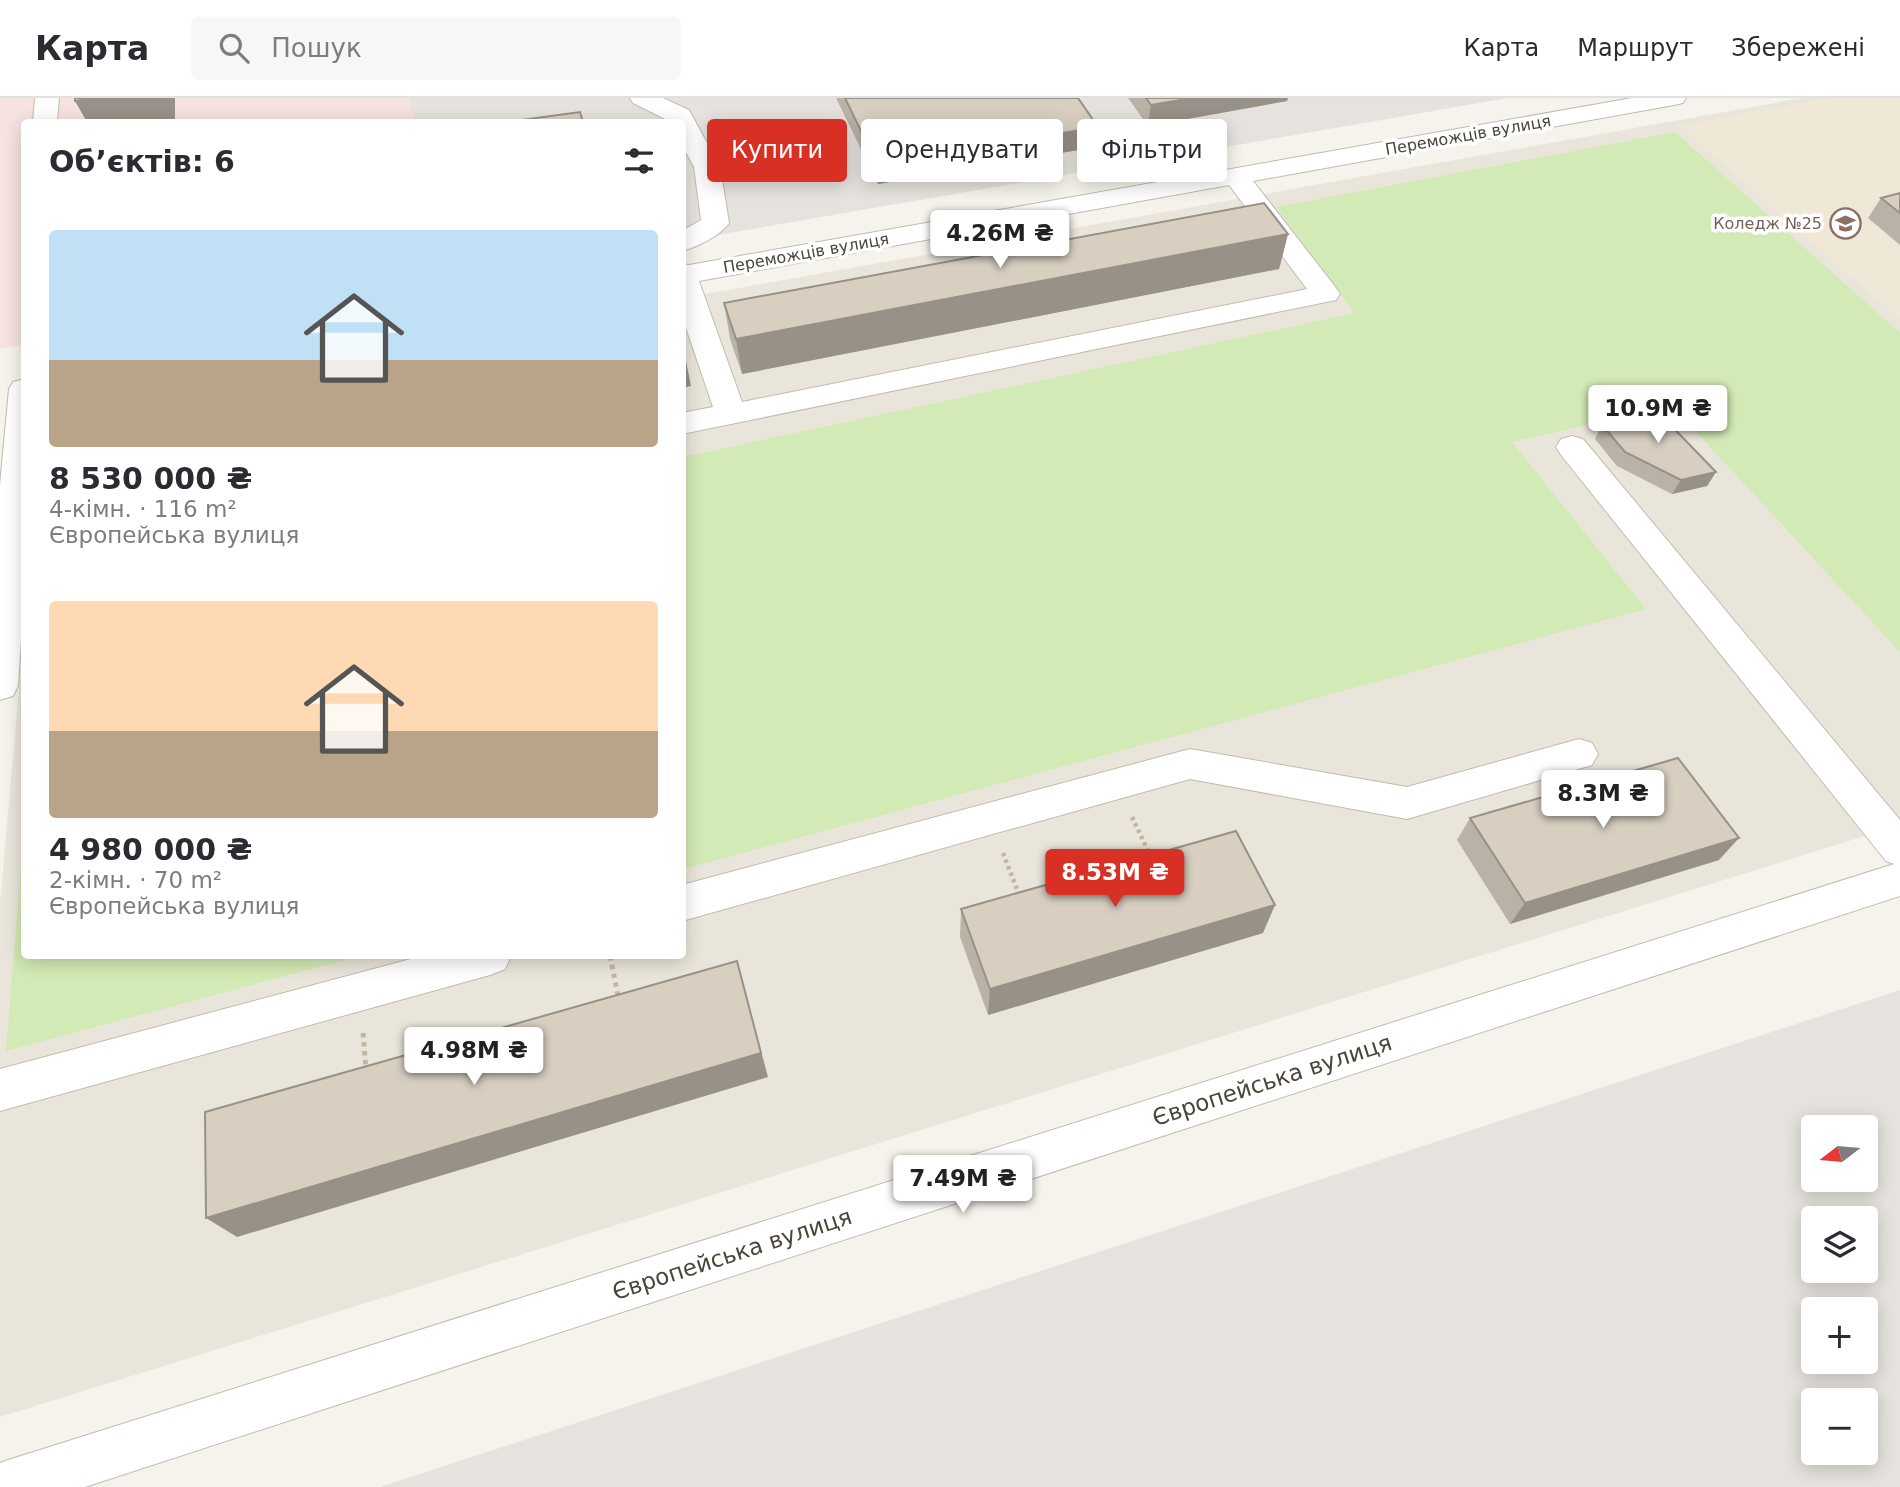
<!DOCTYPE html>
<html lang="uk">
<head>
<meta charset="utf-8">
<style>
  body { margin:0; font-family:"DejaVu Sans",sans-serif; background:#f7f7f7; color:#2b2b33; height:100vh; display:flex; flex-direction:column; font-size:26px; white-space:nowrap }
  * { box-sizing:border-box; margin:0 }
  p { font-size:23px; color:#7c7c81 }
  .icon { flex:none; width:38px; height:38px; fill:none; stroke:currentColor; stroke-width:2; stroke-linecap:round; stroke-linejoin:round }
  .map { position:relative; flex:1; overflow:hidden }
  .details { position:absolute; left:21px; top:21px; width:665px; height:840px; display:flex; flex-direction:column; background:#fff; border-radius:7px; box-shadow:0 4px 18px #0003 }
  .details>* { flex:none }
  .guide { position:absolute; left:707px; top:21px; width:665px; height:63px; display:flex; gap:14px }
  .needle { width:46px; rotate:254deg }
  .fabs { position:absolute; left:1801px; top:1017px; display:grid; gap:14px }
  .fabs a { display:grid; place-items:center; width:77px; height:77px; border-radius:7px; background:#fff; box-shadow:0 4px 18px #0003; font-size:35px }
  .price { position:absolute; translate:-50% -60px; padding:0 16px; border-radius:7px; background:#fff; color:#222; font-size:23px; line-height:46px; filter:drop-shadow(0 2px 4px #0008) }
  .price::after { content:''; position:absolute; left:50%; top:42px; width:21px; height:16px; margin-left:-10px; background:inherit; clip-path:polygon(0 0,100% 0,50% 100%) }
  .price.current { background:#d93025; color:#fff }
  ul { padding:0; list-style:none }
  li { display:grid; align-content:center; gap:14px; height:371px; padding:0 28px }
  li span { display:grid; place-items:center; height:217px; border-radius:7px; color:#555 }
  li>.icon { margin-inline-start:auto }
  span .icon { width:126px; height:126px; fill:#fffc; stroke-width:1 }
  li b { font-size:30px }
  h2 { display:flex; justify-content:space-between; align-items:center; height:84px; padding:0 28px; font-size:30px }
  .pill { padding:0 24px; border-radius:7px; background:#fff; box-shadow:0 4px 18px #0003; font-size:24px; line-height:63px }
  .pill.current { background:#d93025; color:#fff }
  header { display:flex; align-items:center; gap:42px; box-sizing:border-box; height:98px; padding:0 35px; background:#fff; border-bottom:2px solid #e1e1e2 }
  header strong { font-size:33px }
  nav { display:flex; gap:38px; margin-inline-start:auto; font-size:24px }
  .search { width:490px; height:63px; background:#f7f7f7; display:flex; align-items:center; gap:18px; box-sizing:border-box; padding:0 24px; border-radius:7px; color:#7c7c81; font-size:26px }
  .map>svg:first-child { display:block }
  .residential { fill:#eae5da }
  .industrial { fill:#e6e2dd; fill-rule:evenodd }
  .education { fill:#efe8d6 }
  .medical { fill:#f6e3e0 }
  .green { fill:#d2eab5 }
  .lines { fill:none; stroke-linecap:round; stroke-linejoin:round }
  .minor-casing { stroke:#c2bbae; stroke-width:2 }
  .path-far1 { stroke:#c4b79f; stroke-width:4.5; stroke-dasharray:3.5 3.5; stroke-linecap:butt }
  .path { stroke:#c4b79f; stroke-width:5; stroke-dasharray:4.5 4.5; stroke-linecap:butt }
  .minor { fill:#fff; fill-rule:evenodd }
  .wall { fill:#bab2a6 }
  .shaded-wall { fill:#979187 }
  .building { fill:#d8cfc1; stroke:#979187; stroke-width:2 }
  .labels { text-anchor:middle; dominant-baseline:central; stroke-width:7; stroke-linejoin:round; paint-order:stroke }
  .far-street-label { font-size:16px; fill:#4b4439; stroke:#fff }
  .far-education-label { font-size:16px; fill:#785e54; stroke:#fff; text-anchor:end }
  .near-street-label { font-size:23px; fill:#4b4439; stroke:#fff }
</style>
</head>
<body>
<header>
<strong>Карта</strong>
<div class="search"><svg class="icon" aria-label="search" viewBox="0 0 24 24"><circle cx="10" cy="10" r="6"/><path d="M15 15l6 6"/></svg>Пошук</div>
<nav><a>Карта</a><a>Маршрут</a><a>Збережені</a></nav>
</header>
<div class="map">
<svg width="1900" height="1389" viewBox="0 0 1900 1389">
  <rect width="100%" height="100%" fill="#f6f3ec"/>
  <polygon class="residential" points="1802,0 1900,0 1900,727 0,1319 0,806 24,534 24,858 682,858 683,200"/>
  <g class="industrial">
    <polygon points="408,0 1508,0 683,143 682,24 414,24"/>
    <path d="M 1900,892 L 1900,1389 L 380,1389 ZM 1813,1029 L 1866,1029 L 1866,1082 L 1813,1082 ZM 1813,1120 L 1866,1120 L 1866,1172 L 1813,1172 ZM 1813,1211 L 1866,1211 L 1866,1264 L 1813,1264 ZM 1813,1302 L 1866,1302 L 1866,1354 L 1813,1354 Z"/>
  </g>
  <polygon class="education" points="1831,0 1900,0 1900,222 1680,28"/>
  <polygon class="medical" points="0,0 408,0 414,24 24,24 24,247 0,251"/>
  <g class="green">
    <polygon points="1675,34 1900,235 1900,554 1672,308 1512,344 1646,511 683,771 683,359 1355,215 1276,109"/>
    <polygon points="24,732 24,858 360,858 6,953"/>
  </g>
  <g class="lines">
    <defs>
      <g id="minor">
        <polygon points="35,0 59,0 57,24 33,24"/>
        <path d="M 630,0 L 663,0 L 689,12 L 720,69 L 729,125 C 720,138 697,149 682,153 L 682,133 L 701,122 L 694,69 L 682,47 L 682,24 L 671,24 L 633,5 Z"/>
        <path d="M 1632,0 L 1686,0 L 1683,5 L 1674,7 L 1253,83 L 1336,190 L 1340,196 L 1336,202 L 682,336 L 682,315 L 713,309 L 682,218 L 682,166 L 689,167 ZM 1229,87 L 1307,191 L 742,304 L 699,183 Z"/>
        <polygon points="24,281 24,499 18,588 13,598 0,602 0,387 9,291 13,284"/>
        <polygon points="1572,338 1583,341 1900,722 1900,798 85,1389 0,1389 0,1365 5,1363 1894,766 1886,763 1561,357 1556,349 1561,341"/>
        <polygon points="1579,641 1592,645 1598,656 1592,667 1407,721 1190,681 682,823 682,787 1190,651 1407,689"/>
        <polygon points="422,858 511,858 505,871 490,877 0,1013 0,971"/>
      </g>
    </defs>
    <use href="#minor" class="minor-casing"/>
    <g class="path-far1">
      <polyline points="1132,719 1152,761"/>
      <polyline points="1003,755 1020,799"/>
    </g>
    <g class="path">
      <polyline points="610,858 619,902"/>
      <polyline points="363,935 366,972"/>
    </g>
    <use href="#minor" class="minor"/>
  </g>
  <g class="wall">
    <polygon points="836,0 1078,0 1098,29 1096,49 878,86"/>
    <polygon points="1128,0 1288,0 1287,3 1148,28"/>
    <polygon points="1900,95 1900,147 1868,120 1881,100"/>
    <polygon points="1288,136 1279,171 742,276 730,241 724,205"/>
    <polygon points="1602,327 1716,374 1707,388 1672,396 1617,368 1595,341"/>
    <polygon points="1470,720 1719,762 1510,826 1457,742"/>
    <polygon points="961,811 1263,835 988,917 960,839"/>
  </g>
  <g class="shaded-wall">
    <polygon points="96,0 175,0 175,24 87,24 75,3"/>
    <polygon points="1192,0 1288,0 1287,3 1148,28 1151,7"/>
    <polygon points="1098,29 1096,49 878,86 877,66"/>
    <polygon points="1288,136 1279,171 742,276 736,241"/>
    <polygon points="682,253 684,253 691,288 682,290"/>
    <polygon points="1716,374 1707,388 1672,396 1681,382"/>
    <polygon points="1739,740 1719,762 1510,826 1525,805"/>
    <polygon points="1275,807 1263,835 988,917 990,891"/>
    <polygon points="737,863 768,979 237,1139 206,1120"/>
  </g>
  <g class="building">
    <polygon points="75,0 96,0 75,3"/>
    <polygon points="845,0 1078,0 1098,29 877,66"/>
    <polygon points="1146,0 1192,0 1151,7"/>
    <polygon points="580,14 583,24 521,24 521,22"/>
    <polygon points="659,22 659,24 642,24"/>
    <polygon points="1900,95 1900,115 1881,100"/>
    <polygon points="1264,105 1288,136 736,241 724,205"/>
    <polygon points="1656,312 1716,374 1681,382 1625,354 1602,327"/>
    <polygon points="1678,660 1739,740 1525,805 1470,720"/>
    <polygon points="1236,733 1275,807 990,891 961,811"/>
    <polygon points="737,863 761,955 206,1120 205,1014"/>
  </g>
  <defs>
    <symbol id="university-ring" viewBox="-11 -11 22 22"><circle r="9.5" fill="#fff" stroke="#8d6e63" stroke-width="1.5"/><path d="M0-5L7-2L0 1L-7-2ZM-4 1L0 2.5L4 1V4Q0 6-4 4Z" fill="#8d6e63"/></symbol>
  </defs>
  <g fill-rule="evenodd">
    <use href="#university-ring" x="1828" y="108" width="35" height="35"/>
  </g>
  <g class="labels">
    <g class="far-street-label">
      <text transform="translate(1468 37) rotate(-10)">Переможців вулиця</text>
      <text transform="translate(806 155) rotate(-10)">Переможців вулиця</text>
    </g>
    <g class="far-education-label">
      <text x="1822" y="125">Коледж №25</text>
    </g>
    <g class="near-street-label">
      <text transform="translate(1272 982) rotate(-18)">Європейська вулиця</text>
      <text transform="translate(732 1156) rotate(-18)">Європейська вулиця</text>
    </g>
  </g>
</svg>
<div class="fabs">
<a><svg class="needle" viewBox="-14 -14 28 28"><path d="M0-13l5 13h-10z" fill="#e53935"/><path d="M0 13l5-13h-10z" fill="#7c7c81"/></svg></a>
<a><svg class="icon" aria-label="layers" viewBox="0 0 24 24"><path d="M12 4l9 5-9 5-9-5zM3 14l9 5 9-5"/></svg></a>
<a>+</a>
<a>−</a>
</div>
<b class="price" style="left:1000px;top:172px">4.26M ₴</b>
<b class="price" style="left:1658px;top:347px">10.9M ₴</b>
<b class="price" style="left:1603px;top:732px">8.3M ₴</b>
<b class="price current" style="left:1115px;top:811px">8.53M ₴</b>
<b class="price" style="left:474px;top:989px">4.98M ₴</b>
<b class="price" style="left:963px;top:1117px">7.49M ₴</b>
<div class="guide">
<a class="pill current">Купити</a>
<a class="pill">Орендувати</a>
<a class="pill">Фільтри</a>
</div>
<section class="details">
<h2>Об’єктів: 6<svg class="icon" aria-label="filters" viewBox="0 0 24 24"><path d="M4 7h16M4 17h16"/><circle cx="9" cy="7" r="2"/><circle cx="15" cy="17" r="2"/></svg></h2>
<ul>
<li><span style="background:linear-gradient(#bfe0f5 60%,#b9a48a 0)"><svg class="icon" aria-label="home" viewBox="0 0 24 24"><path d="M3 11l9-7 9 7M6 9v11h12V9"/></svg></span><div><b>8 530 000 ₴</b><p>4-кімн. · 116 m²</p><p>Європейська вулиця</p></div></li>
<li><span style="background:linear-gradient(#ffd9b3 60%,#b9a48a 0)"><svg class="icon" aria-label="home" viewBox="0 0 24 24"><path d="M3 11l9-7 9 7M6 9v11h12V9"/></svg></span><div><b>4 980 000 ₴</b><p>2-кімн. · 70 m²</p><p>Європейська вулиця</p></div></li>
</ul>
</section>
</div>
</body>
</html>
